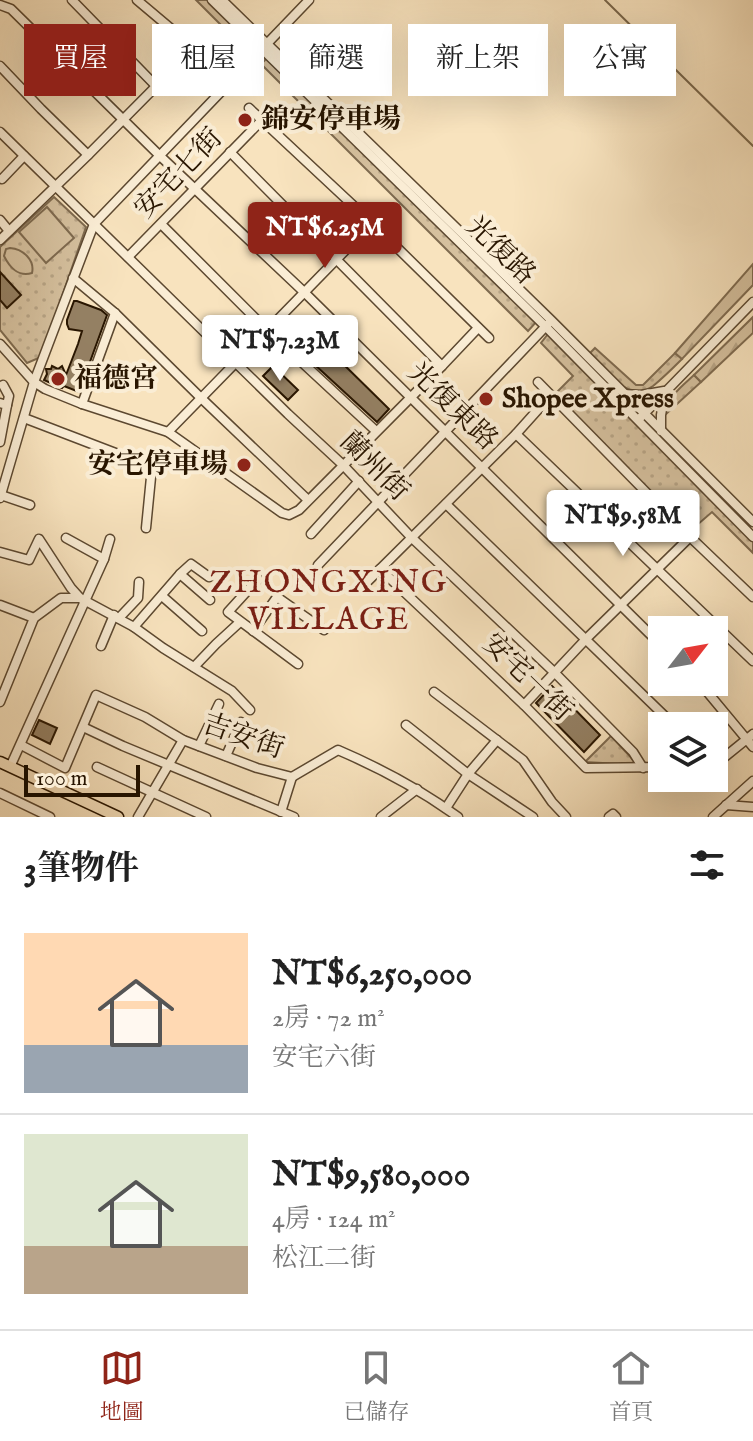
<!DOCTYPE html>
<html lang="zh-TW">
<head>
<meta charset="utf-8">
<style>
  body { margin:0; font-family:"IM FELL English","Noto Serif TC",serif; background:#f2f2f2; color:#222; height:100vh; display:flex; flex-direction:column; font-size:30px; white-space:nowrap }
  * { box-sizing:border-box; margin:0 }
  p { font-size:26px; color:#767676 }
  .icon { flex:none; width:44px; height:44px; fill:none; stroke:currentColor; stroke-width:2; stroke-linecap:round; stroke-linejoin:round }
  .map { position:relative; height:817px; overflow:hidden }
  .side { display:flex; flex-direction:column; background:#fff; flex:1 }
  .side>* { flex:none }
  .top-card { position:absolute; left:24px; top:24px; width:706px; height:72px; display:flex; gap:16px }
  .needle { width:52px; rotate:59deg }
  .controls { position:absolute; left:648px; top:616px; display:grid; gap:16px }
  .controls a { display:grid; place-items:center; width:80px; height:80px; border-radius:0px; background:#fff; box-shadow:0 8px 32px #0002; font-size:40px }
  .scale { position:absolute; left:24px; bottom:20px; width:116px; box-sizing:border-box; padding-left:8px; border:4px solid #281500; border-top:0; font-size:22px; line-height:28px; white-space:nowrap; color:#281500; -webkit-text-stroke:6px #faedd5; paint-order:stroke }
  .price { position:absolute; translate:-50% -68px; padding:0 18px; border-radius:8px; background:#fff; color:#222; font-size:26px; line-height:52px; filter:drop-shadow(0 2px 4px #0008) }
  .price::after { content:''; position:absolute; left:50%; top:48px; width:24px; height:18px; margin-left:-12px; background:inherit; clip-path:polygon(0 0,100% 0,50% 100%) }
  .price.selected { background:#8f2418; color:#fff }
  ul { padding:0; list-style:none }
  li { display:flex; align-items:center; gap:24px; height:200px; padding:0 24px }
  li+li { border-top:2px solid #e0e0e0 }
  li span { display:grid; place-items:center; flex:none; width:224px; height:160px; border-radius:0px; color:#555 }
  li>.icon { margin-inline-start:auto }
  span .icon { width:96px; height:96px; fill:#fffc; stroke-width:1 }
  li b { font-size:34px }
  h2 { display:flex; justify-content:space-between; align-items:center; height:96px; padding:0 24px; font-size:34px }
  .chip { padding:0 28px; border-radius:0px; background:#fff; box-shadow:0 8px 32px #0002; font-size:28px; line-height:72px }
  .chip.selected { background:#8f2418; color:#fff }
  .tab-bar { display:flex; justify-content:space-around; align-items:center; height:112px; border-top:2px solid #e0e0e0; background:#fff; font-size:22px; color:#767676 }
  .tab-bar a { display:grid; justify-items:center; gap:4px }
  .tab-bar .selected { color:#8f2418 }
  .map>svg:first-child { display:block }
  .grass { fill:url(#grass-dots); stroke:#7e6a4f; stroke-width:2 }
  .forest { fill:url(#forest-firs); stroke:#7e6a4f; stroke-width:2 }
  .pitch { fill:#d5c09e; stroke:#7e6a4f; stroke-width:2 }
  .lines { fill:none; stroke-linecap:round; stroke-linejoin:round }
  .stream { stroke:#7a674b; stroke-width:2 }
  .building { fill:#948063; stroke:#281500; stroke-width:2 }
  .minor-casing { stroke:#5c4830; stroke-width:11 }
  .major-casing { stroke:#281500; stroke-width:13 }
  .minor { stroke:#faedd5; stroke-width:8 }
  .major { stroke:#f8e3be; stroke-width:10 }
  .poi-dot { fill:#8f2418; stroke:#faedd5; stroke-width:3 }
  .labels { text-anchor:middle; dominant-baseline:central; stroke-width:8; stroke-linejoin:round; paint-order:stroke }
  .poi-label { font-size:28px; font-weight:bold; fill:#281500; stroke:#faedd5; text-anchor:start }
  .street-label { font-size:28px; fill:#281500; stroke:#faedd5 }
  .quarter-label { font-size:32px; letter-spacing:2px; fill:#7a1f14; stroke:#faedd5 }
</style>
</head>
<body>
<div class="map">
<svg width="753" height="817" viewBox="0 0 753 817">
  <defs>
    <pattern id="grass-dots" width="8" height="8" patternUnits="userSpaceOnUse" patternTransform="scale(2)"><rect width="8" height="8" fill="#d5c09e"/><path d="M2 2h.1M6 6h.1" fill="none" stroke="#b7a486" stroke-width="1.8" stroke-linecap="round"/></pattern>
    <pattern id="forest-firs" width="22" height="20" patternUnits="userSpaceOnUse" patternTransform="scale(2)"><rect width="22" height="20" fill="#d5c09e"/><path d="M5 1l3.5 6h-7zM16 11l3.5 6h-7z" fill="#b7a486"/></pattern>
  </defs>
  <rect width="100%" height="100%" fill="#f8e3be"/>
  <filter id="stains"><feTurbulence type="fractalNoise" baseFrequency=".0025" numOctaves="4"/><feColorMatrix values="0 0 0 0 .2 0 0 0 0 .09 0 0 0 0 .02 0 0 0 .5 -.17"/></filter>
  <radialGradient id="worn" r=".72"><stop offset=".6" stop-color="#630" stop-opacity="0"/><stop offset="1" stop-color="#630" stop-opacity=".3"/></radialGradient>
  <g class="grass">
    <polygon points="196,0 209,0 253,43 246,50"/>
    <polygon points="267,58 537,321 528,331 261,64"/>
    <polygon points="54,197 86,227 41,357 27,363 0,330 0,247"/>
    <polygon points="548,334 753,540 753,553 712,512 689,532 554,395 573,376 541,343"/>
    <path d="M 595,348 L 636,385 L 643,385 L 675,353 L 682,359 C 673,368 663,378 653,386 C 628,404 605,370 589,354 Z"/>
    <path d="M 694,375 L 701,382 L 665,415 C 667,397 682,386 694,375 Z"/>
    <polygon points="611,736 638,765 585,762"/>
  </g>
  <g class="forest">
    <polygon points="753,264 753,285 682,359 675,353"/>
    <polygon points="753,317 753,333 701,382 694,375"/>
  </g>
  <g class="pitch">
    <polygon points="47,207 74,238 46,263 19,232"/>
    <path d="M 10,248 C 23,249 35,260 32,273 C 18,277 10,268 4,256 L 6,249 Z"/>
  </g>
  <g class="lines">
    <polyline class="stream" points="605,0 753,146"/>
  </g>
  <g class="building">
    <polygon points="0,272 21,295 7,308 0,300"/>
    <polygon points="74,301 77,301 101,310 107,315 79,392 64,386 62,388 44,380 47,374 46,369 51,369 52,366 58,369 62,366 66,375 78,344 82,331 69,329 67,324 67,320"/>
    <polygon points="291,320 329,356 332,353 389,409 377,422 302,353 304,350 298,344 293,340 291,342 280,332"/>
    <polygon points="273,366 298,390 288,400 263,376"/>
    <polygon points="552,686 600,735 584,752 536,703"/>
    <polygon points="39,720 57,728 50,744 32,735"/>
  </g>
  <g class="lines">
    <defs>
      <g id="minor">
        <polyline points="72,0 155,85"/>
        <polyline points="137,0 194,48 209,62"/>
        <polyline points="212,0 546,327 753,537"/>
        <polyline points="222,0 551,320 753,522"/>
        <polyline points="0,5 11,9 159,155 304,292 662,646"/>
        <polyline points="0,66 41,109 88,155"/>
        <polyline points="249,108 372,223 489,338"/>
        <polyline points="0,132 288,414 343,465 411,537 555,673 633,752 643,768"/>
        <polyline points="230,152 442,366"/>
        <polyline points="2,179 24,156"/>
        <polyline points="0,220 9,231"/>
        <polyline points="161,224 266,329 376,431"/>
        <polyline points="0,240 88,155 194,48"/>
        <polyline points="128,257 261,121"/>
        <polyline points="73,278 115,313 200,397 308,500"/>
        <polyline points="0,344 34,382 45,389 82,404 168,432 282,513 289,515 299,510 442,366 478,328"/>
        <polyline points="538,382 687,534 753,597"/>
        <polyline points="3,385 9,396 7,405"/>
        <polyline points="624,394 641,395 664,391"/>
        <polyline points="0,403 7,405 0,442"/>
        <polyline points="82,404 115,313"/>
        <polyline points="24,418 152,467 146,528"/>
        <polyline points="640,418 753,302"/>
        <polyline points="661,431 661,415 665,393"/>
        <polyline points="168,432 372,223"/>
        <polyline points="516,434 753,661"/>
        <polyline points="1,495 30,505"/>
        <polyline points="0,498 34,382 94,224 309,0"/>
        <polyline points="446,504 675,726"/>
        <polyline points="311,534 359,481"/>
        <polyline points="66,538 104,559"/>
        <polyline points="0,552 29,560 39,539 71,588 80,598"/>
        <polyline points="318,565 548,324"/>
        <polyline points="380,569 524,705 586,768 662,767"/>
        <polyline points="180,574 210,600"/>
        <polyline points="258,579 228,612 298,664"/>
        <polyline points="365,584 516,434 551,395"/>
        <polyline points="162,596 202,631"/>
        <polyline points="0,605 34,618"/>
        <polyline points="119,618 138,598 139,582"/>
        <polyline points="134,627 180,574 191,564 209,577"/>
        <polyline points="253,631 277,597 324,630"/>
        <polyline points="101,646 114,615"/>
        <polyline points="194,667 216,644 240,622"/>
        <polyline points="699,682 753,747"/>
        <polyline points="434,692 523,760 552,802 566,817"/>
        <polyline points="0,702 34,618 61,598 80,598 134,627 163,648 232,691 250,710"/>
        <polyline points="524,705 587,638 690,537"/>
        <polyline points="406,725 468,774 533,817"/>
        <polyline points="83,727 123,746 294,817"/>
        <path d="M 21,745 L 65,768 L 96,695 L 145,717 L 183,740 L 257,768 L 292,777 L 338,750 C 380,768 421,790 458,817"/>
        <polyline points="199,746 219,704"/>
        <polyline points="226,756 241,722"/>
        <polyline points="714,763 721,760 753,734"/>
        <polyline points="10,767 104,559 110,539"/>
        <polyline points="97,767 206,817"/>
        <polyline points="0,793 50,817"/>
        <polyline points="726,805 753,807"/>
        <polyline points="446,808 468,774 497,740"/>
        <polyline points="281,812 292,777"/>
        <polyline points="138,817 183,740"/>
        <polyline points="381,817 417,789"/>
        <polyline points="609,817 613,814 616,817"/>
        <polyline points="713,817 753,781"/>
      </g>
      <polyline id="major" points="0,762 118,817"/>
    </defs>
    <use href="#minor" class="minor-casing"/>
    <use href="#major" class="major-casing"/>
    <use href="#minor" class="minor"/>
    <use href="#major" class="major"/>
  </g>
  <g class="poi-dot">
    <circle cx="245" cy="120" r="8"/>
    <circle cx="58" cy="379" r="8"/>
    <circle cx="486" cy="399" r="8"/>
    <circle cx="244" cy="465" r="8"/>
  </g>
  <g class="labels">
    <g class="poi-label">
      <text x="261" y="120">錦安停車場</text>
      <text x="74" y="379">福德宮</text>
      <text x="502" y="399">Shopee Xpress</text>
      <text x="228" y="465" text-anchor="end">安宅停車場</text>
    </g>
    <g class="street-label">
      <text transform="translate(179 174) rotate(-46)">安宅七街</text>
      <text transform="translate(500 251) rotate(44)">光復路</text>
      <text transform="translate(452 407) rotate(44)">光復東路</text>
      <text transform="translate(374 467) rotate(45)">蘭州街</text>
      <text transform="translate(527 678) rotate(44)">安宅一街</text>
      <text transform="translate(243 737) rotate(19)">吉安街</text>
    </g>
    <g class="quarter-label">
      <text x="329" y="583">ZHONGXING<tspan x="329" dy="37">VILLAGE</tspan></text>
    </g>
  </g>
  <rect width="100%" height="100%" filter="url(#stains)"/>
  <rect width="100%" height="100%" fill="url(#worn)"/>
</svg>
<div class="controls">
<a><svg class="needle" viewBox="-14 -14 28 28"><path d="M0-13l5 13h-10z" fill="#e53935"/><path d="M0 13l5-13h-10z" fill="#767676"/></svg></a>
<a><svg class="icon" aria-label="layers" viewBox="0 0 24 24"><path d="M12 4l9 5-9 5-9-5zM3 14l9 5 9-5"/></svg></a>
</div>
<div class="scale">100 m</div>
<b class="price selected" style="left:325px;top:270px">NT$6.25M</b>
<b class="price" style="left:280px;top:383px">NT$7.23M</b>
<b class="price" style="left:623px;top:558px">NT$9.58M</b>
<div class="top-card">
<a class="chip selected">買屋</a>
<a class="chip">租屋</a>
<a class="chip">篩選</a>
<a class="chip">新上架</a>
<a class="chip">公寓</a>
</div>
</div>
<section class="side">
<h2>3筆物件<svg class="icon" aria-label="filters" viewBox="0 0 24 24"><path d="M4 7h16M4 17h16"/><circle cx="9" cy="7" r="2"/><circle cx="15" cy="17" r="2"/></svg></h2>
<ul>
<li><span style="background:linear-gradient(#ffd9b3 70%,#9aa5b1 0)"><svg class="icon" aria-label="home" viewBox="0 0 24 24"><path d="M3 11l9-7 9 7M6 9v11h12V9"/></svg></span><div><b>NT$6,250,000</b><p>2房 · 72 m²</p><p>安宅六街</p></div></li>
<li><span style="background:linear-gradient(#dfe7d0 70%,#b9a48a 0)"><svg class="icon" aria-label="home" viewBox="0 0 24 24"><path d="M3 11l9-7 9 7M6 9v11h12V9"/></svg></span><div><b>NT$9,580,000</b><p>4房 · 124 m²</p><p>松江二街</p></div></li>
</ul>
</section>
<nav class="tab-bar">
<a class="selected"><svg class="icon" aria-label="map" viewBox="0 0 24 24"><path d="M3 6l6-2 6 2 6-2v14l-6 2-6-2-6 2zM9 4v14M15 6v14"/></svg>地圖</a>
<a><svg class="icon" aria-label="saved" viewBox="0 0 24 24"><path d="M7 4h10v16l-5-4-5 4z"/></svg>已儲存</a>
<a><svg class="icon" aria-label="home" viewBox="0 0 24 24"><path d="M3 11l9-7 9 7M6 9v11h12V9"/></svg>首頁</a>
</nav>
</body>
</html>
